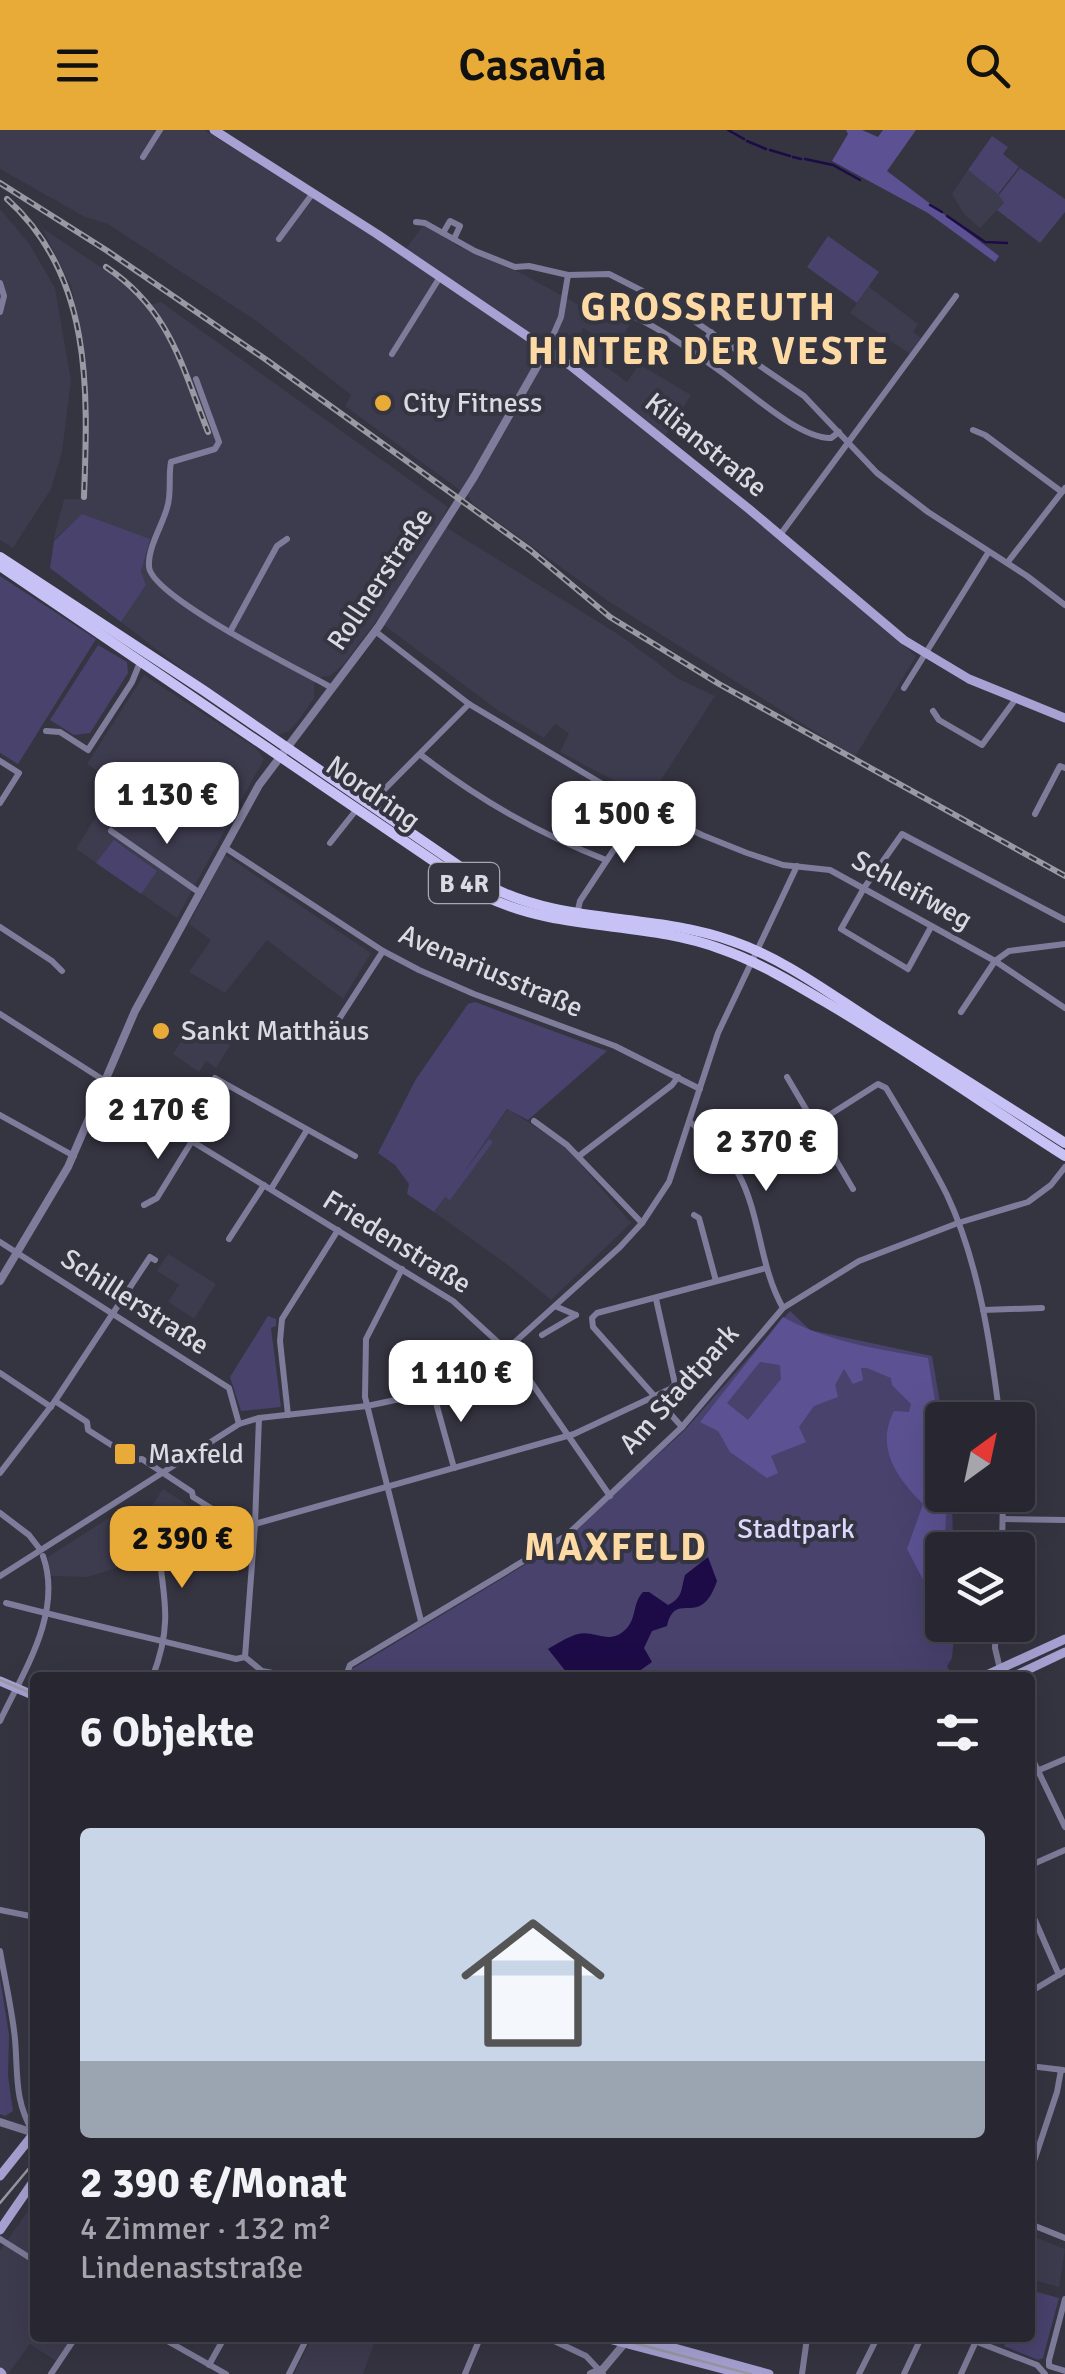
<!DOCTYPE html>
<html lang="de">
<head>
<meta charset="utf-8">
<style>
  body { margin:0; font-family:Signika,sans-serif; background:#34333d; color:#f1f3f6; height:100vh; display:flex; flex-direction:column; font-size:38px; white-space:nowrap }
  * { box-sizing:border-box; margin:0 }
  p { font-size:32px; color:#a5a5ab }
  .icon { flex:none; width:55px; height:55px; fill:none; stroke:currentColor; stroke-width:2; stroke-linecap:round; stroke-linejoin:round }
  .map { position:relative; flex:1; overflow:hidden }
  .panel { position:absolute; left:30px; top:1542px; width:1005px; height:670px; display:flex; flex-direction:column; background:#282731; border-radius:10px; box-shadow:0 10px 40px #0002,0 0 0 2px #44444d }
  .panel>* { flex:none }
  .needle { width:65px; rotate:33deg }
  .tools { position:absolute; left:925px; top:1272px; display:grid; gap:20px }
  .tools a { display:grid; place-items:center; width:110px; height:110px; border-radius:10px; background:#282731; box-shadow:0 10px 40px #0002,0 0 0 2px #44444d; font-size:50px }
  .price { position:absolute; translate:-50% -85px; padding:0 22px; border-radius:20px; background:#fff; color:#222; font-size:32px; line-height:65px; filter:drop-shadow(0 2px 5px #0008) }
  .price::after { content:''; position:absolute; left:50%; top:60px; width:30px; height:22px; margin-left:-15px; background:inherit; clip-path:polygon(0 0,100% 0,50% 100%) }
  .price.current { background:#e8ab37; color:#111 }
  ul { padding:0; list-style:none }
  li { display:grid; align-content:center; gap:20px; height:530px; padding:0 50px }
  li+li { border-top:2px solid #44444d }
  li span { display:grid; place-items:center; height:310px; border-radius:10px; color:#555 }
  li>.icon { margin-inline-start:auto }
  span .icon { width:180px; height:180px; fill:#fffc; stroke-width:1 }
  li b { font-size:42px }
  h2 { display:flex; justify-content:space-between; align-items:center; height:120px; padding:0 50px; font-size:42px }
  header { display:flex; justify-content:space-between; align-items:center; height:130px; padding:0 50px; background:#e8ab37; color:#111; font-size:45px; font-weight:600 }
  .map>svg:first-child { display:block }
  .built { fill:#3d3b4e }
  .green { fill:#48426d }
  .forest { fill:#5c5293; fill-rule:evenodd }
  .water { fill:#1d0b47 }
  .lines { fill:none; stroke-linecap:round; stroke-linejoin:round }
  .stream { stroke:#1d0b47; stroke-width:2.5 }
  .minor { stroke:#7e7c9a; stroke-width:6 }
  .tertiary { stroke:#7e7c9a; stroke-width:8 }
  .secondary { stroke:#a7a2d3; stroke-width:9 }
  .primary { stroke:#c7c2f5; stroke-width:10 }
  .tram { stroke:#9a99a3; stroke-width:2.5 }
  .rail-casing { stroke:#9a99a3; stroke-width:6 }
  .rail { stroke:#353441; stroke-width:2.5; stroke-dasharray:8; stroke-linecap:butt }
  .poi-dot { fill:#e8ab37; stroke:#353441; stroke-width:4 }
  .labels { text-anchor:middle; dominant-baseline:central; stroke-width:8; stroke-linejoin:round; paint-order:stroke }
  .shield { fill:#353441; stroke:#a8a8b2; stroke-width:2.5 }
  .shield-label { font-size:25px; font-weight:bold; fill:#dadae2 }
  .poi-label { font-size:28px; fill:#dadae2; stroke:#353441; text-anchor:start }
  .street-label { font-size:28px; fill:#dadae2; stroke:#353441 }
  .park-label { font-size:28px; fill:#dbd8ff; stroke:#353441 }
  .district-label { font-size:38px; font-weight:bold; letter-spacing:2.5px; fill:#fddaa3; stroke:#353441 }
</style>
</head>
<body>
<header><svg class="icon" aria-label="menu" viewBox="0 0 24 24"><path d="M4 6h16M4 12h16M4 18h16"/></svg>Casavia<svg class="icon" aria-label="search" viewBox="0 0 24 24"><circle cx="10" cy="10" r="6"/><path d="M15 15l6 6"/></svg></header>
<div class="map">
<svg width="1065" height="2244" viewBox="0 0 1065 2244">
  <rect width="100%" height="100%" fill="#353441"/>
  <g class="built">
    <polygon points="0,0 204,0 403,123 424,94 458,116 519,142 592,182 624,186 632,191 616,218 583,198 581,204 612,224 605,236 627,252 639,234 691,265 665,306 916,526 855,627 608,471 473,374 468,366 345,276 351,265 258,192 108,94 85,87 0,39"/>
    <polygon points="968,40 1004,68 1004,73 980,98 964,84 952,64"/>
    <polygon points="0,79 30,115 55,158 71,251 62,322 51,359 13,418 0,410"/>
    <polygon points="42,98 126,154 148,175 161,172 448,377 442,388 447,398 621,506 679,549 715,566 649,669 560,622 569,603 555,594 544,608 499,581 377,490 344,534 330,546 321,547 314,553 314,568 298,591 289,601 278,605 221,569 121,492 146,455 141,441 142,431 82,384 53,411 64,369 80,369 83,246 73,193 79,190 71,156"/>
    <polygon points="869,157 918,194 913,202 921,208 910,224 850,183"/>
    <polygon points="144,545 256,618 264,629 177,788 76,719 116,654 87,634"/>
    <polygon points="225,725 371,823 343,869 267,810 225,863 189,842 211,810 189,794"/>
    <polygon points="193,893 230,915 216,938 206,931 199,942 173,924"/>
    <polygon points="508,979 565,1016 631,1093 551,1170 513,1139 434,1082"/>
    <polygon points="168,1124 216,1154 194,1189 168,1172 179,1155 157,1141"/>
    <polygon points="163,1359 231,1402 220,1419 165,1422 152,1376"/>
    <polygon points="129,1375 142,1382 150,1427 88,1447 50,1446 48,1427"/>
    <polygon points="35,2071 35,2208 72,2208 56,2231 30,2214 8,2244 0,2236 0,2121"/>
    <polygon points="1030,2105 1065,2119 1059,2157 1030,2149"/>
    <polygon points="312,2208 376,2208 363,2244 294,2244"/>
  </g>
  <g class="green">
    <polygon points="992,6 1008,17 1003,24 1019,37 998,64 968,40"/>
    <polygon points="1020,38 1065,69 1065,82 1040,113 997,80 1004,73 999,65"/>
    <polygon points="828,106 879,142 857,173 807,137"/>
    <polygon points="82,384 150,409 141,441 146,455 121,492 50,438 54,411"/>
    <polygon points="0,446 96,509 18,634 0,623"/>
    <polygon points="98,515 127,532 128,543 90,603 74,605 50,590"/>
    <polygon points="114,710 157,741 141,764 96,733"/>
    <polygon points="475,872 607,921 528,990 507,979 462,1045 489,1009 493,1012 450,1070 445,1067 434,1082 407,1064 409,1054 395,1035 378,1023 416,949 468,874"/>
    <polygon points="790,1181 810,1200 932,1226 943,1290 942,1365 952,1365 953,1420 942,1420 942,1495 955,1495 952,1528 947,1536 952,1547 351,1548 352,1539 558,1415 684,1301"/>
    <polygon points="268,1186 276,1189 276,1196 271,1198 281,1277 241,1281 230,1247"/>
    <polygon points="0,1848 9,1905 8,1946 13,1981 5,1986 0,1984"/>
    <polygon points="1030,2160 1059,2168 1043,2228 1038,2230 1004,2216 1008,2208 1030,2208"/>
  </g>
  <g class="forest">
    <polygon points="846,0 862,0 878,7 883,0 916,0 887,41 999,126 995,132 928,83 832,31 848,4"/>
    <path d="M 783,1187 C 828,1212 878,1219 928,1228 L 942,1314 L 942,1365 L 947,1365 L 942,1465 L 928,1459 L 907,1419 L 923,1374 C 897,1348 875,1318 894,1281 L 909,1282 L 911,1274 L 892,1255 L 891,1248 L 867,1238 L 861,1238 L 863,1250 L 853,1254 L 844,1239 L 835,1255 L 838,1267 L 814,1276 L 799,1297 L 806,1312 L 771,1326 L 778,1343 L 767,1348 L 730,1322 L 718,1301 L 700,1292 ZM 760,1232 L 780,1235 L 781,1249 L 748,1290 L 727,1273 Z"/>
  </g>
  <path class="water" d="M 708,1427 L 717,1451 C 700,1501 676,1458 667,1496 L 652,1501 L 644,1518 L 652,1532 L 631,1547 L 576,1547 L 567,1543 L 548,1519 C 555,1515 569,1506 578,1504 C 595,1500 610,1516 626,1499 C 637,1488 632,1474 643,1462 L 649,1462 L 668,1475 C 683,1468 681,1459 685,1445 Z"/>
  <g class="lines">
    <g class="stream">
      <polyline points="728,0 744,9"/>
      <polyline points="747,11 766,19"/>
      <polyline points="770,20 790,26"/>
      <polyline points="793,27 801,29"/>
      <polyline points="805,29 833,35 860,50"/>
      <polyline points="930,75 942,82"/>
      <polyline points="947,86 985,112 1007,113"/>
    </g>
    <g class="minor">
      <polyline points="143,27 160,0"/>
      <polyline points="416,92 425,93 475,121 515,137 529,136 568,145 609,144 672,176 804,266 877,343 928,382 1027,446 1065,475"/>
      <polyline points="443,103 450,91 460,96 454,109"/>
      <polyline points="279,109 313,63"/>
      <polyline points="0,153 4,166 0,182"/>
      <path d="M 635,187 C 664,201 693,222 720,241 C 747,260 799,309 831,308 L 839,302"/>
      <polyline points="547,219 561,187 568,145"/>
      <polyline points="392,224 440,147"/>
      <polyline points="697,225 711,202"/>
      <path d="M 196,249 L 219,312 L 215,319 L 171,332 C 168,347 172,363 167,378 C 162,396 148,417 149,436 C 149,466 302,541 332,558"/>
      <polyline points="973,300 985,305 1062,362"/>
      <polyline points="780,405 956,166"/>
      <polyline points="1007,433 1065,358"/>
      <polyline points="375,501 469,574 619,664 702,705 747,723 783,735 830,740 995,831 1009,821 1065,814"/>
      <polyline points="230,502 277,416 287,409"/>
      <polyline points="904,558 988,423"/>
      <polyline points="933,581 939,590 982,615 1015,570"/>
      <polyline points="46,601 60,602 88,620 132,552 141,530"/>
      <path d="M 421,625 C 481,671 536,702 606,730"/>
      <polyline points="0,631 19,643 0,673"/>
      <polyline points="369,675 469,574"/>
      <polyline points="1035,684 1060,636 1065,638"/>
      <polyline points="111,701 200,763"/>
      <polyline points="330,713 357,679"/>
      <polyline points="224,717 383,821 419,840 474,864 615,916 700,959"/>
      <polyline points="577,784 580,771 642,677"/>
      <polyline points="0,797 52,831 62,841"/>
      <polyline points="931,797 908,839 841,799 864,758 902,704 1065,790"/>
      <polyline points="961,882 995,831 1065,878"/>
      <polyline points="0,884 105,951"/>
      <polyline points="330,903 383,821"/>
      <polyline points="787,947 853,1059"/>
      <polyline points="215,948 355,1026"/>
      <polyline points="103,957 453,1171 513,1226 610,1366"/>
      <polyline points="0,985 74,1026"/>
      <polyline points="534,991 567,1015 642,1093"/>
      <path d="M 690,992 C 709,1007 727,1023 738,1043 C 761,1085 759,1136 783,1178"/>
      <polyline points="579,1026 672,955 678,947"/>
      <path d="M 738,1043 L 878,954 L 886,958 C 907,993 929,1029 947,1065 C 979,1133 991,1216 1000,1290"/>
      <polyline points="271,1059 307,1000"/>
      <polyline points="144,1075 157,1068 192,1011"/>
      <polyline points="694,1085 699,1088 716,1151"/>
      <polyline points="229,1109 264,1055"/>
      <polyline points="0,1112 229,1258 239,1294"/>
      <polyline points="402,1139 366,1209 365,1267 421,1491"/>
      <polyline points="555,1176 576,1185"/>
      <polyline points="983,1180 1042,1178"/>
      <polyline points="542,1205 576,1185"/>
      <polyline points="0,1243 51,1277"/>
      <polyline points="433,1262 454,1338"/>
      <polyline points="55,1271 87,1292 88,1300 135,1330 142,1329 192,1362 193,1367 243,1398 254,1400"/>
      <polyline points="288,1285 280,1211 282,1189 338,1100"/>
      <polyline points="682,1297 593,1197 592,1188 597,1183 766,1138"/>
      <polyline points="0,1343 55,1271 150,1127 155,1130"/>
      <polyline points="0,1383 29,1405 39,1418"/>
      <polyline points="1003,1389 1065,1390"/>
      <polyline points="255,1394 574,1304 670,1259 675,1254 656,1169"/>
      <polyline points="1002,1420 1003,1365"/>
      <polyline points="0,1446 239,1294 259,1288 367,1276 433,1262 470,1244 506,1220 620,1117 642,1093 669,1052 718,903 797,736"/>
      <path d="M 6,1473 C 83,1493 159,1510 236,1529 L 245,1527 L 262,1541 L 300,1548"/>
      <polyline points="996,1495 995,1518 1000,1539"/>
      <polyline points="245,1527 255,1394 259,1288"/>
      <polyline points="346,1546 350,1535 567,1405 682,1297 783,1178 859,1131 958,1093 1028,1072 1051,1055 1065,1037"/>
      <path d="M 152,1548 C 171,1501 166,1474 159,1426 L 154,1421"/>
      <path d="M 0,1591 C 24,1541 63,1482 43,1426"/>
      <polyline points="1030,1624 1065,1697"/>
      <polyline points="1030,1644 1065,1629"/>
      <polyline points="1031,1735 1065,1720"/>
      <polyline points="1030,1779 1059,1845"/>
      <polyline points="0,1780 35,1787"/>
      <path d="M 0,1821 C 5,1850 12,1879 15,1909 C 18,1943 14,1971 33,2002"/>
      <polyline points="1030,1862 1065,1841"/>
      <polyline points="1030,1936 1063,1940"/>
      <polyline points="1030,2043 1057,1962 1061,1940"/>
      <polyline points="1030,2094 1065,2108"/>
      <polyline points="0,2109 35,2131"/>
      <polyline points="1065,2169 1049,2230 1049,2236 1065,2241"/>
      <polyline points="162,2208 226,2244"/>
      <polyline points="548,2208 586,2226 603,2244"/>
      <polyline points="967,2208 1037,2235 1045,2244"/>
      <polyline points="209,2235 224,2208"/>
      <polyline points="51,2244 75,2208"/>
      <polyline points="289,2244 307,2208"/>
      <polyline points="465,2244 480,2208"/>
      <polyline points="802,2244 807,2208"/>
      <polyline points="859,2244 877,2208"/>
      <polyline points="904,2244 921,2208"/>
      <polyline points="961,2244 976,2211"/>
    </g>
    <g class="tertiary">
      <polyline points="0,1151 68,1037 135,881 259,655 379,496 474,347 547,219"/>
      <polyline points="0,1992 34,2003"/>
      <polyline points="591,2244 603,2239 629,2208"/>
    </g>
    <g class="secondary">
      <polyline points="214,0 377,104 571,236 749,379 904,510 969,549 1065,588"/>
      <polyline points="980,1548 1065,1509"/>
      <polyline points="1010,1548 1065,1522"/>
      <polyline points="0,1551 35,1566"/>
      <polyline points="0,2046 35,2002"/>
      <polyline points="0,2100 35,2049"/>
      <polyline points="605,2208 742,2244"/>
      <polyline points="638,2208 769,2244"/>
      <polyline points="0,2242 2,2244"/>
    </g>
    <g class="primary">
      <path d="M 0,427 L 203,560 L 487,755 C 564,796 651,782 732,811 C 782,828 826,861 871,890 C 936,931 1000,972 1065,1013"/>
      <path d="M 0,436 L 485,766 C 560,803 644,790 721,819 C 764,834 803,859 842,882 C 918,928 990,978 1065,1026"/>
    </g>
    <g class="tram">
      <polyline points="0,1550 35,1565"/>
      <polyline points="0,2073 35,2031"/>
      <polyline points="615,2208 750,2244"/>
    </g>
    <defs>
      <g id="rail">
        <polyline points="0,53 106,120 268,231 530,420 610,487 719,554 1065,746"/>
        <path d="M 7,69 C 93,146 88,261 84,367"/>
        <path d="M 106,137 C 170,180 181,234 208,302"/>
      </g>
    </defs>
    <use href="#rail" class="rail-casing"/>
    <use href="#rail" class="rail"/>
  </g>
  <g class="poi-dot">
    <circle cx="383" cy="273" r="10"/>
    <circle cx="161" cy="901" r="10"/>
    <rect x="113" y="1312" width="24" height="24" rx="5"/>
  </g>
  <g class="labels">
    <rect class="shield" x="429" y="733" width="70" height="40" rx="8"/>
    <g class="shield-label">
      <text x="464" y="753">B 4R</text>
    </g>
    <g class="poi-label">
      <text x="403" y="273">City Fitness</text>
      <text x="181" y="901">Sankt Matthäus</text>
      <text x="148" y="1324">Maxfeld</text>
    </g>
    <g class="street-label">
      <text transform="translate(706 315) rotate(39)">Kilianstraße</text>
      <text transform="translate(380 449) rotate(-56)">Rollnerstraße</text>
      <text transform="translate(373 663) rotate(35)">Nordring</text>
      <text transform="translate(912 760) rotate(29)">Schleifweg</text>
      <text transform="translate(491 841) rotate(23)">Avenariusstraße</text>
      <text transform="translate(397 1112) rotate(32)">Friedenstraße</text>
      <text transform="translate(135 1172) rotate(33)">Schillerstraße</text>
      <text transform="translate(679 1259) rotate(-48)">Am Stadtpark</text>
    </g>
    <g class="park-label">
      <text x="796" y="1399">Stadtpark</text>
    </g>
    <g class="district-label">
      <text x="709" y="177">GROSSREUTH<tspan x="709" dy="44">HINTER DER VESTE</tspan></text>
      <text x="616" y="1417">MAXFELD</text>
    </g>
  </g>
</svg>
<div class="tools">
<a><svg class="needle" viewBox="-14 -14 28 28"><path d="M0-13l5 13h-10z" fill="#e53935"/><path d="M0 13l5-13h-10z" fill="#a5a5ab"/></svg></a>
<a><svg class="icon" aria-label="layers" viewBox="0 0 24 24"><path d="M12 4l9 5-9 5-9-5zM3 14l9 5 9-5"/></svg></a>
</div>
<b class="price" style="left:167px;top:717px">1 130 €</b>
<b class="price" style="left:624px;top:736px">1 500 €</b>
<b class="price" style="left:158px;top:1032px">2 170 €</b>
<b class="price" style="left:766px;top:1064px">2 370 €</b>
<b class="price" style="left:461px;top:1295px">1 110 €</b>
<b class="price current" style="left:182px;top:1461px">2 390 €</b>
<section class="panel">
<h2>6 Objekte<svg class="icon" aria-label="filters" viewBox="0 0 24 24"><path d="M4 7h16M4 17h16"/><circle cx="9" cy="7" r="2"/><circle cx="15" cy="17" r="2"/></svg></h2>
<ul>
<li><span style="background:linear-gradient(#c9d6e8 75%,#9aa5b1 0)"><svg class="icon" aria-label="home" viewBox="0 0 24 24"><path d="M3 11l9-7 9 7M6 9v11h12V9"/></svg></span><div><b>2 390 €/Monat</b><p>4 Zimmer · 132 m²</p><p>Lindenaststraße</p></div></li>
</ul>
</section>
</div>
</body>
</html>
